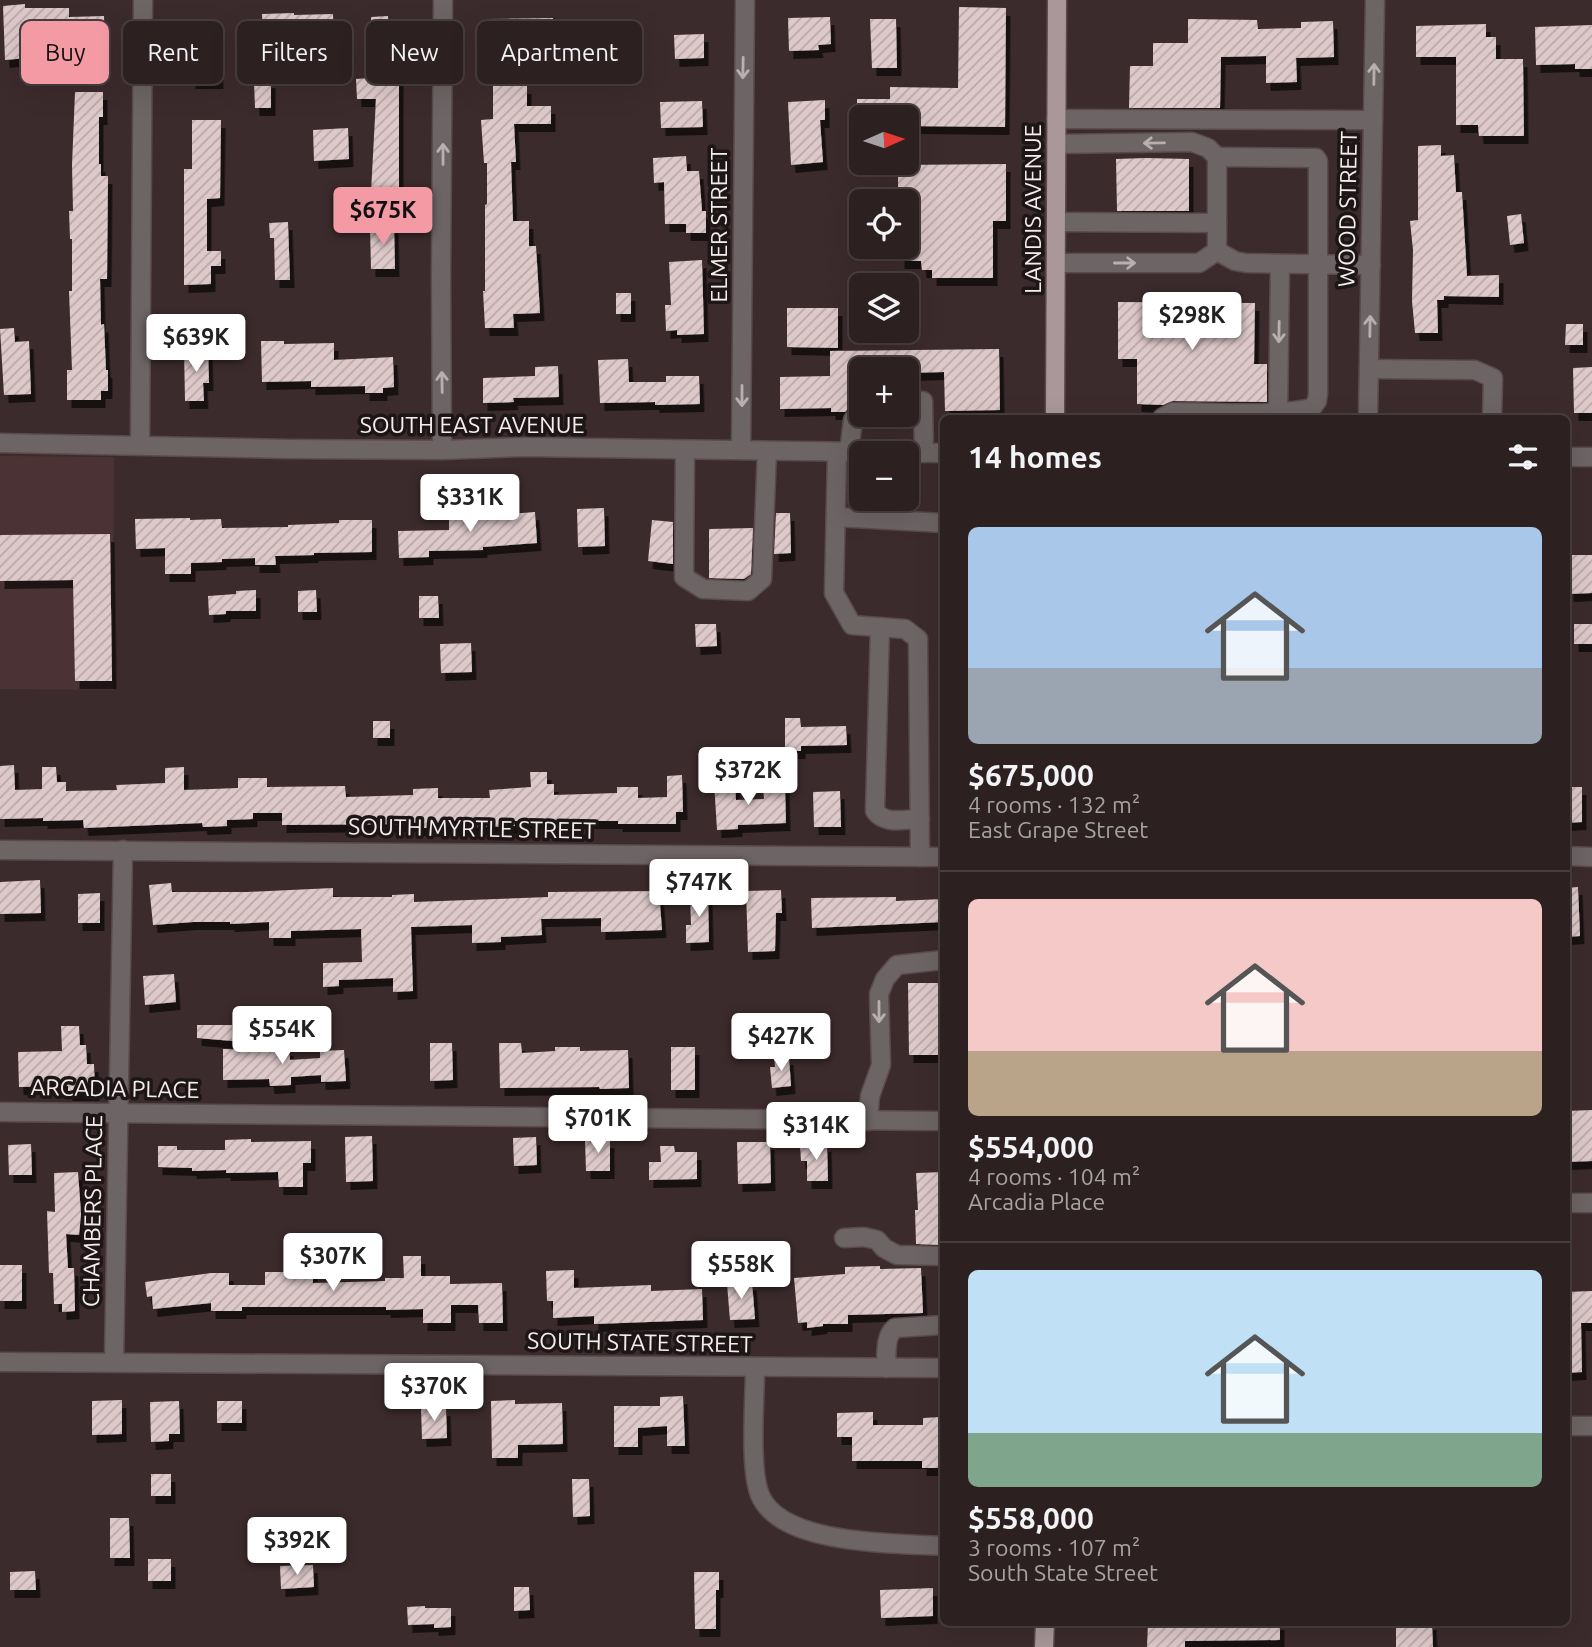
<!DOCTYPE html>
<html lang="en">
<head>
<meta charset="utf-8">
<style>
  body { margin:0; font-family:Ubuntu,sans-serif; background:#392d2e; color:#f1f3f6; height:100vh; display:flex; flex-direction:column; font-size:26px; white-space:nowrap }
  * { box-sizing:border-box; margin:0 }
  p { font-size:23px; color:#a7a3a5 }
  .icon { flex:none; width:38px; height:38px; fill:none; stroke:currentColor; stroke-width:2; stroke-linecap:round; stroke-linejoin:round }
  .map { position:relative; flex:1; overflow:hidden }
  .side { position:absolute; left:940px; top:415px; width:630px; height:1211px; display:flex; flex-direction:column; background:#2d2021; border-radius:10px; box-shadow:0 7px 28px #0002,0 0 0 2px #483e3f }
  .side>* { flex:none }
  .hud { position:absolute; left:21px; top:21px; width:665px; height:63px; display:flex; gap:14px }
  .needle { width:46px; rotate:87deg }
  .tools { position:absolute; left:849px; top:105px; display:grid; gap:14px }
  .tools a { display:grid; place-items:center; width:70px; height:70px; border-radius:10px; background:#2d2021; box-shadow:0 7px 28px #0002,0 0 0 2px #483e3f; font-size:35px }
  .price { position:absolute; translate:-50% -60px; padding:0 16px; border-radius:7px; background:#fff; color:#222; font-size:23px; line-height:46px; filter:drop-shadow(0 2px 4px #0008) }
  .price::after { content:''; position:absolute; left:50%; top:42px; width:21px; height:16px; margin-left:-10px; background:inherit; clip-path:polygon(0 0,100% 0,50% 100%) }
  .price.selected { background:#f49aa4; color:#111 }
  ul { padding:0; list-style:none }
  li { display:grid; align-content:center; gap:14px; height:371px; padding:0 28px }
  li+li { border-top:2px solid #483e3f }
  li span { display:grid; place-items:center; height:217px; border-radius:10px; color:#555 }
  li>.icon { margin-inline-start:auto }
  span .icon { width:126px; height:126px; fill:#fffc; stroke-width:1 }
  li b { font-size:30px }
  h2 { display:flex; justify-content:space-between; align-items:center; height:84px; padding:0 28px; font-size:30px }
  .chip { padding:0 24px; border-radius:10px; background:#2d2021; box-shadow:0 7px 28px #0002,0 0 0 2px #483e3f; font-size:24px; line-height:63px }
  .chip.selected { background:#f49aa4; color:#111 }
  .map>svg:first-child { display:block }
  .built { fill:#4b3335 }
  .building { fill:url(#building-hatch); filter:url(#shadow) }
  .lines { fill:none; stroke-linecap:round; stroke-linejoin:round }
  .minor-casing { stroke:#5a4a4b; stroke-width:21 }
  .major-casing { stroke:#5a4a4b; stroke-width:21 }
  .minor { stroke:#6d6465; stroke-width:18 }
  .major { stroke:#a99799; stroke-width:18 }
  .oneway { stroke:#b9afb0 }
  .labels { text-anchor:middle; dominant-baseline:central; stroke-width:7; stroke-linejoin:round; paint-order:stroke }
  .street-label { font-size:23px; fill:#f7eced; stroke:#1d1616 }
</style>
</head>
<body>
<div class="map">
<svg width="1592" height="1647" viewBox="0 0 1592 1647">
  <defs>
    <pattern id="building-hatch" width="6" height="6" patternUnits="userSpaceOnUse" patternTransform="scale(1.75)"><rect width="6" height="6" fill="#dec9ca"/><path d="M-1 1l2-2M0 6l6-6M5 7l2-2" fill="none" stroke="#b9a8a9"/></pattern>
    <filter id="shadow"><feDropShadow dx="4.5" dy="8" stdDeviation="0" flood-color="#0009"/></filter>
  </defs>
  <rect width="100%" height="100%" fill="#3c2b2c"/>
  <polygon class="built" points="0,456 114,457 113,690 0,689"/>
  <g class="building">
    <polygon points="25,4 25,8 69,8 69,17 104,16 105,46 27,48 27,58 5,60 3,6"/>
    <polygon points="959,7 1006,8 1005,127 906,126 906,117 857,117 857,99 890,99 890,87 958,88"/>
    <polygon points="294,13 294,15 333,14 335,72 317,72 316,45 270,46 270,36 263,37 262,14"/>
    <polygon points="388,16 390,48 384,48 385,78 399,78 399,192 371,192 376,99 357,99 356,79 369,78 366,30 371,30 371,17"/>
    <polygon points="830,17 831,44 818,45 819,50 789,51 788,18"/>
    <polygon points="553,18 553,22 592,19 592,25 628,24 629,55 571,58 570,43 511,45 512,86 527,86 527,106 551,106 551,124 514,124 516,162 511,162 513,221 529,221 529,246 536,246 540,313 513,314 514,328 485,328 483,291 485,291 485,205 487,204 487,163 484,163 481,120 493,119 493,63 489,63 487,19"/>
    <polygon points="870,19 896,19 897,68 872,68"/>
    <polygon points="1188,19 1257,20 1258,29 1301,28 1301,22 1333,21 1334,57 1296,58 1297,82 1266,83 1266,56 1221,57 1220,108 1129,108 1130,66 1153,66 1153,43 1188,43"/>
    <polygon points="217,21 219,81 191,81 189,22"/>
    <polygon points="1486,24 1486,37 1496,37 1496,59 1523,59 1524,136 1479,136 1478,125 1456,125 1456,57 1416,57 1416,26"/>
    <polygon points="1592,25 1592,69 1575,69 1575,64 1536,65 1535,27"/>
    <polygon points="704,34 704,58 675,59 674,35"/>
    <polygon points="271,80 271,108 255,108 254,81"/>
    <polygon points="75,92 103,92 103,117 99,117 99,164 101,164 101,176 108,176 107,279 100,279 101,325 104,324 106,370 108,370 108,391 101,391 101,400 67,400 67,370 72,370 69,291 72,291 72,239 70,239 69,211 73,211 72,165"/>
    <polygon points="825,100 825,120 820,120 823,162 791,165 788,102"/>
    <polygon points="702,101 703,127 661,128 660,102"/>
    <polygon points="192,120 221,120 220,198 207,199 207,251 221,251 221,266 211,266 211,284 184,285 184,169 192,169"/>
    <polygon points="348,128 349,159 314,161 313,130"/>
    <polygon points="1441,145 1441,156 1454,155 1456,192 1462,192 1467,276 1499,275 1499,297 1444,296 1444,300 1437,300 1438,333 1415,333 1412,301 1413,250 1410,221 1418,220 1418,146"/>
    <polygon points="686,156 687,171 699,171 702,211 706,211 706,233 686,233 686,224 665,224 664,182 654,183 653,158"/>
    <polygon points="1146,158 1189,159 1189,211 1117,211 1116,159"/>
    <polygon points="1006,164 1006,221 993,221 993,278 932,278 932,270 922,270 921,261 900,261 900,247 906,247 906,201 898,201 898,165"/>
    <polygon points="1521,214 1524,243 1510,245 1507,216"/>
    <polygon points="288,222 290,280 275,280 274,238 270,238 269,223"/>
    <polygon points="394,225 395,269 371,269 370,226"/>
    <polygon points="702,260 704,334 677,335 677,330 666,331 665,305 671,305 669,262"/>
    <rect x="616" y="293" width="15" height="21"/>
    <polygon points="1118,302 1255,303 1254,364 1267,364 1267,402 1173,401 1163,405 1137,404 1137,359 1118,359"/>
    <polygon points="787,308 838,308 838,348 787,347"/>
    <polygon points="1566,324 1583,324 1583,345 1565,345"/>
    <polygon points="14,328 15,342 29,341 31,394 4,395 0,329"/>
    <polygon points="261,341 284,341 284,344 334,343 334,360 393,357 394,387 383,388 383,393 365,393 365,386 311,387 311,381 262,382"/>
    <polygon points="208,349 209,383 203,383 204,401 185,401 184,350"/>
    <polygon points="999,349 1000,410 945,411 944,372 906,373 906,369 861,369 861,373 857,373 858,397 845,412 831,412 831,408 780,409 780,377 830,376 830,351"/>
    <polygon points="628,359 629,382 666,382 666,376 699,376 700,404 655,405 655,402 600,403 598,360"/>
    <polygon points="558,366 559,397 513,398 514,402 483,403 483,378 535,376 535,367"/>
    <polygon points="1592,367 1592,413 1574,413 1573,368"/>
    <polygon points="604,508 605,546 578,547 577,509"/>
    <polygon points="470,510 471,517 535,512 537,543 483,547 483,550 429,551 429,557 399,558 398,531 449,530 449,511"/>
    <polygon points="776,513 790,513 791,553 774,554"/>
    <polygon points="190,518 190,520 221,519 222,528 288,527 288,525 339,523 339,520 372,520 372,552 314,553 314,555 275,556 276,565 255,565 255,558 222,559 222,562 191,563 191,574 165,574 165,548 136,549 135,519"/>
    <polygon points="652,520 673,522 673,564 648,561"/>
    <polygon points="753,528 751,574 744,579 709,578 709,529"/>
    <polygon points="110,534 112,681 75,681 73,580 0,581 0,535"/>
    <polygon points="1568,555 1592,555 1592,593 1569,594"/>
    <polygon points="256,590 256,611 226,611 226,614 209,615 208,596 236,594 236,591"/>
    <polygon points="316,590 317,612 298,612 298,591"/>
    <polygon points="419,596 438,596 439,618 419,618"/>
    <polygon points="695,624 716,624 717,646 696,647"/>
    <rect x="1574" y="624" width="18" height="20"/>
    <polygon points="471,643 472,672 441,673 440,644"/>
    <polygon points="785,718 800,718 801,727 846,726 847,745 801,746 801,751 785,751"/>
    <rect x="373" y="721" width="17" height="17"/>
    <polygon points="14,765 15,790 42,789 42,767 56,767 57,782 66,782 66,791 117,790 116,785 165,783 165,768 184,767 184,790 238,788 238,778 267,778 267,787 345,786 346,797 413,795 413,789 438,788 438,798 490,798 489,790 531,787 530,772 547,772 547,784 554,784 554,795 617,793 617,787 638,787 638,798 667,797 667,776 682,775 683,812 676,812 676,824 618,824 618,821 514,821 515,826 453,828 414,828 414,824 282,825 282,813 253,813 253,819 227,820 227,826 203,827 202,823 84,828 83,820 43,821 43,818 0,819 0,766"/>
    <polygon points="735,781 736,800 764,799 763,787 785,786 786,823 738,825 738,829 717,830 714,782"/>
    <polygon points="1566,787 1582,787 1582,822 1566,823"/>
    <polygon points="840,791 841,827 814,827 813,792"/>
    <polygon points="40,880 41,913 0,914 0,882"/>
    <polygon points="171,883 172,892 247,892 333,888 333,897 392,897 392,895 414,894 414,902 548,897 548,892 659,891 662,930 601,932 601,918 541,919 542,935 501,937 501,942 472,943 472,925 411,927 413,991 393,992 393,978 339,980 339,986 323,987 323,963 362,962 361,929 291,931 291,938 269,938 269,922 230,924 230,922 193,922 153,925 149,885"/>
    <polygon points="1578,887 1580,936 1566,937 1566,888"/>
    <polygon points="781,890 782,913 776,913 775,951 748,952 746,891"/>
    <polygon points="100,893 100,923 78,923 78,894"/>
    <polygon points="708,893 709,942 686,943 686,925 691,925 690,894"/>
    <polygon points="896,897 896,901 943,899 943,922 812,928 811,898"/>
    <polygon points="174,974 176,1002 145,1005 143,976"/>
    <polygon points="908,983 938,983 939,1055 909,1055"/>
    <polygon points="197,1025 232,1025 233,1041 197,1038"/>
    <polygon points="61,1026 79,1026 80,1045 86,1045 87,1064 94,1064 95,1093 68,1093 68,1086 19,1087 18,1052 62,1051"/>
    <polygon points="430,1043 452,1043 453,1080 430,1081"/>
    <polygon points="499,1043 521,1043 522,1053 555,1051 555,1047 580,1047 580,1051 628,1050 629,1088 600,1089 599,1087 500,1088"/>
    <rect x="671" y="1047" width="24" height="43"/>
    <polygon points="289,1048 290,1060 320,1058 320,1051 344,1050 346,1081 321,1082 321,1075 291,1077 291,1085 270,1086 269,1079 223,1080 223,1049 253,1050"/>
    <polygon points="789,1057 791,1086 772,1088 770,1067 775,1067 774,1058"/>
    <polygon points="1592,1110 1592,1161 1566,1162 1566,1111"/>
    <polygon points="372,1136 373,1181 346,1182 345,1137"/>
    <polygon points="536,1137 537,1165 514,1166 513,1138"/>
    <polygon points="251,1139 251,1142 311,1141 311,1163 303,1163 303,1187 279,1187 278,1172 226,1173 226,1170 192,1171 192,1168 158,1167 158,1146 177,1146 177,1150 225,1150 225,1140"/>
    <polygon points="585,1140 610,1140 610,1171 586,1171"/>
    <polygon points="737,1142 770,1142 771,1183 738,1184"/>
    <polygon points="31,1144 32,1175 9,1175 8,1145"/>
    <polygon points="827,1144 828,1181 807,1181 807,1161 801,1161 800,1145"/>
    <polygon points="660,1146 674,1146 675,1152 697,1152 697,1179 649,1180 649,1162 661,1162"/>
    <polygon points="78,1172 81,1214 79,1235 66,1234 68,1268 74,1268 75,1311 62,1312 62,1304 54,1304 53,1273 49,1273 47,1211 55,1212 54,1173"/>
    <polygon points="943,1172 943,1196 940,1196 941,1245 916,1244 915,1210 918,1210 916,1173"/>
    <polygon points="294,1255 313,1255 313,1283 385,1281 385,1278 404,1278 403,1256 421,1256 421,1276 450,1276 450,1284 502,1283 503,1323 479,1323 478,1305 451,1305 451,1323 423,1323 423,1309 386,1310 386,1307 242,1307 242,1311 211,1311 211,1303 153,1309 152,1296 147,1297 145,1282 211,1273 229,1273 229,1285 265,1285 265,1272 294,1272"/>
    <rect x="0" y="1265" width="22" height="36"/>
    <polygon points="880,1266 880,1269 921,1268 923,1313 848,1315 848,1324 823,1324 823,1326 807,1328 807,1322 798,1323 794,1278 845,1274 845,1267"/>
    <polygon points="574,1270 574,1288 651,1285 651,1291 702,1289 703,1320 594,1324 594,1316 553,1318 553,1301 547,1301 546,1271"/>
    <polygon points="752,1282 755,1319 730,1320 727,1284"/>
    <polygon points="1592,1291 1592,1323 1581,1323 1582,1372 1566,1373 1566,1292"/>
    <polygon points="683,1396 685,1446 667,1446 667,1426 638,1428 638,1447 614,1447 614,1406 660,1406 660,1397"/>
    <polygon points="122,1400 122,1434 92,1435 92,1401"/>
    <polygon points="515,1400 515,1404 562,1403 563,1444 518,1445 518,1458 492,1458 491,1401"/>
    <polygon points="179,1401 180,1434 169,1434 169,1441 151,1442 150,1402"/>
    <rect x="217" y="1401" width="25" height="22"/>
    <polygon points="421,1408 446,1408 447,1438 422,1439"/>
    <polygon points="873,1412 873,1425 923,1425 923,1418 940,1417 940,1428 943,1428 941,1468 922,1468 922,1461 852,1461 852,1437 837,1437 837,1413"/>
    <rect x="151" y="1474" width="20" height="22"/>
    <polygon points="572,1479 589,1479 590,1516 573,1517"/>
    <polygon points="110,1518 129,1518 130,1558 110,1558"/>
    <rect x="148" y="1559" width="23" height="22"/>
    <polygon points="313,1565 314,1587 281,1589 280,1566"/>
    <polygon points="35,1571 36,1590 10,1590 10,1572"/>
    <polygon points="694,1572 719,1572 719,1590 716,1590 716,1629 695,1629"/>
    <polygon points="514,1587 529,1587 530,1610 514,1611"/>
    <polygon points="933,1588 933,1616 881,1618 880,1590"/>
    <polygon points="425,1606 425,1608 451,1608 451,1627 434,1628 434,1624 408,1625 407,1607"/>
    <polygon points="1148,1622 1280,1622 1280,1640 1185,1641 1185,1647 1147,1647"/>
    <polygon points="1396,1622 1432,1622 1433,1647 1396,1647"/>
  </g>
  <g class="lines">
    <defs>
      <g id="minor">
        <polyline points="1056,119 1373,120"/>
        <polyline points="1056,144 1192,142 1208,148 1217,157"/>
        <polyline points="1057,222 1217,223"/>
        <polyline points="1056,263 1199,263 1217,251"/>
        <polyline points="1369,369 1475,370 1493,378 1492,418"/>
        <polyline points="906,401 923,401 924,453"/>
        <path d="M 1162,418 L 1173,412 C 1217,412 1268,417 1312,408 L 1317,401 L 1318,393 L 1318,161 L 1316,158 L 1217,157 L 1217,251 L 1235,261 L 1246,263 L 1371,265"/>
        <polyline points="1278,418 1280,264"/>
        <polyline points="1368,418 1375,0"/>
        <polyline points="0,443 288,449 442,450 524,447 943,453"/>
        <polyline points="140,445 143,0"/>
        <polyline points="442,450 441,278 443,0"/>
        <polyline points="685,450 684,577 703,589 748,591 762,579 767,451"/>
        <polyline points="741,450 745,0"/>
        <polyline points="837,452 834,593 852,625 905,629 918,639 920,857"/>
        <polyline points="849,452 853,420 861,408"/>
        <polyline points="1566,457 1592,457"/>
        <polyline points="836,517 943,523"/>
        <path d="M 880,627 L 875,811 C 885,825 904,819 920,819"/>
        <polyline points="0,850 943,857"/>
        <polyline points="1566,856 1592,857"/>
        <polyline points="0,1112 943,1121"/>
        <polyline points="868,1121 870,1096 881,1065 879,994 885,979 897,965 943,960"/>
        <polyline points="1566,1203 1592,1203"/>
        <polyline points="844,1238 864,1237 877,1240 884,1248 897,1255 943,1256"/>
        <polyline points="0,1362 943,1368"/>
        <polyline points="114,1362 123,850"/>
        <path d="M 755,1367 C 755,1398 749,1469 760,1495 C 781,1546 897,1543 943,1546"/>
        <path d="M 886,1368 C 887,1355 884,1337 895,1328 L 943,1325"/>
        <polyline points="1566,1426 1592,1426"/>
      </g>
      <g id="major">
        <polyline points="1055,418 1057,0"/>
        <polyline points="1044,1647 1045,1622"/>
      </g>
    </defs>
    <use href="#minor" class="minor-casing"/>
    <use href="#major" class="major-casing"/>
    <use href="#minor" class="minor"/>
    <use href="#major" class="major"/>
  </g>
  <defs><path id="oneway-shaft" d="M-6 0H5M1.5-3L5.5 0L1.5 3" fill="none" stroke-width="1.6" stroke-linecap="round" stroke-linejoin="round" transform="scale(1.75)"/></defs>
  <g class="oneway">
    <use href="#oneway-shaft" transform="translate(743 68) rotate(91)"/>
    <use href="#oneway-shaft" transform="translate(1374 74) rotate(-89)"/>
    <use href="#oneway-shaft" transform="translate(1154 143) rotate(179)"/>
    <use href="#oneway-shaft" transform="translate(443 154) rotate(-90)"/>
    <use href="#oneway-shaft" transform="translate(1125 263)"/>
    <use href="#oneway-shaft" transform="translate(1370 326) rotate(-89)"/>
    <use href="#oneway-shaft" transform="translate(1279 332) rotate(91)"/>
    <use href="#oneway-shaft" transform="translate(442 382) rotate(-91)"/>
    <use href="#oneway-shaft" transform="translate(742 396) rotate(90)"/>
    <use href="#oneway-shaft" transform="translate(879 1012) rotate(90)"/>
  </g>
  <g class="labels">
    <g class="street-label">
      <text transform="translate(1032 209) rotate(-90)">LANDIS AVENUE</text>
      <text transform="translate(1347 209) rotate(-89)">WOOD STREET</text>
      <text transform="translate(718 225) rotate(-90)">ELMER STREET</text>
      <text x="472" y="424">SOUTH EAST AVENUE</text>
      <text transform="translate(472 828) rotate(1)">SOUTH MYRTLE STREET</text>
      <text transform="translate(115 1088) rotate(1)">ARCADIA PLACE</text>
      <text transform="translate(92 1211) rotate(-89)">CHAMBERS PLACE</text>
      <text transform="translate(640 1342) rotate(1)">SOUTH STATE STREET</text>
    </g>
  </g>
</svg>
<div class="tools">
<a><svg class="needle" viewBox="-14 -14 28 28"><path d="M0-13l5 13h-10z" fill="#e53935"/><path d="M0 13l5-13h-10z" fill="#a7a3a5"/></svg></a>
<a><svg class="icon" aria-label="locate" viewBox="0 0 24 24"><circle cx="12" cy="12" r="6"/><path d="M12 2v4M12 18v4M2 12h4M18 12h4"/></svg></a>
<a><svg class="icon" aria-label="layers" viewBox="0 0 24 24"><path d="M12 4l9 5-9 5-9-5zM3 14l9 5 9-5"/></svg></a>
<a>+</a>
<a>−</a>
</div>
<b class="price selected" style="left:383px;top:247px">$675K</b>
<b class="price" style="left:1192px;top:352px">$298K</b>
<b class="price" style="left:196px;top:374px">$639K</b>
<b class="price" style="left:470px;top:534px">$331K</b>
<b class="price" style="left:748px;top:807px">$372K</b>
<b class="price" style="left:699px;top:919px">$747K</b>
<b class="price" style="left:282px;top:1066px">$554K</b>
<b class="price" style="left:781px;top:1073px">$427K</b>
<b class="price" style="left:598px;top:1155px">$701K</b>
<b class="price" style="left:816px;top:1162px">$314K</b>
<b class="price" style="left:333px;top:1293px">$307K</b>
<b class="price" style="left:741px;top:1301px">$558K</b>
<b class="price" style="left:434px;top:1423px">$370K</b>
<b class="price" style="left:297px;top:1577px">$392K</b>
<div class="hud">
<a class="chip selected">Buy</a>
<a class="chip">Rent</a>
<a class="chip">Filters</a>
<a class="chip">New</a>
<a class="chip">Apartment</a>
</div>
<section class="side">
<h2>14 homes<svg class="icon" aria-label="filters" viewBox="0 0 24 24"><path d="M4 7h16M4 17h16"/><circle cx="9" cy="7" r="2"/><circle cx="15" cy="17" r="2"/></svg></h2>
<ul>
<li><span style="background:linear-gradient(#a9c7e8 65%,#9aa5b1 0)"><svg class="icon" aria-label="home" viewBox="0 0 24 24"><path d="M3 11l9-7 9 7M6 9v11h12V9"/></svg></span><div><b>$675,000</b><p>4 rooms · 132 m²</p><p>East Grape Street</p></div></li>
<li><span style="background:linear-gradient(#f6c9c9 70%,#b9a48a 0)"><svg class="icon" aria-label="home" viewBox="0 0 24 24"><path d="M3 11l9-7 9 7M6 9v11h12V9"/></svg></span><div><b>$554,000</b><p>4 rooms · 104 m²</p><p>Arcadia Place</p></div></li>
<li><span style="background:linear-gradient(#bfe0f5 75%,#7fa58c 0)"><svg class="icon" aria-label="home" viewBox="0 0 24 24"><path d="M3 11l9-7 9 7M6 9v11h12V9"/></svg></span><div><b>$558,000</b><p>3 rooms · 107 m²</p><p>South State Street</p></div></li>
</ul>
</section>
</div>
</body>
</html>
